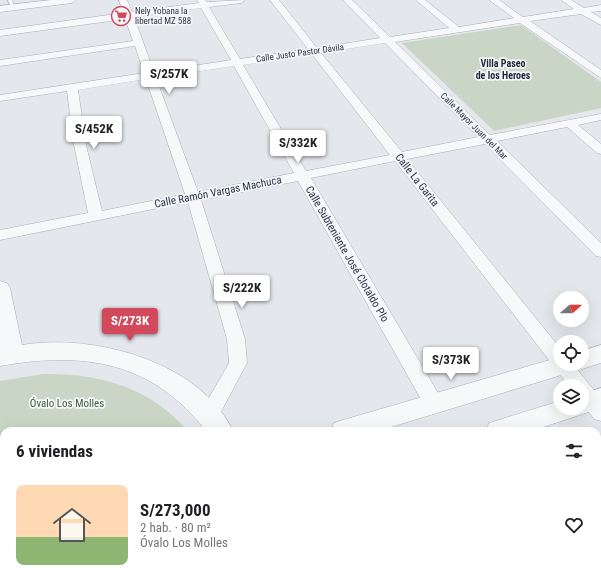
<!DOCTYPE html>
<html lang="es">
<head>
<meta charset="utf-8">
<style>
  body { margin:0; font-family:"Roboto Condensed",sans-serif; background:#f6f6f6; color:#202124; height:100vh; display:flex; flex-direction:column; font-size:15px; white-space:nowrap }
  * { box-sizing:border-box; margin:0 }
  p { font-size:13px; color:#757577 }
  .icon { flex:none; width:22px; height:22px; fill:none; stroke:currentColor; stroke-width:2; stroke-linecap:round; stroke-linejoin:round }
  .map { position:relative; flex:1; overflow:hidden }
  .details { position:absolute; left:0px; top:427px; width:601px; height:156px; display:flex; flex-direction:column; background:#fff; border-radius:12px 12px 0 0; box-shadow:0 4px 16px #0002 }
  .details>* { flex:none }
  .needle { width:26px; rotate:69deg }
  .buttons { position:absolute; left:553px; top:291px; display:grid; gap:8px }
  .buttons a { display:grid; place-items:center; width:36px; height:36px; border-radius:50%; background:#fff; box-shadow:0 4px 16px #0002; font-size:20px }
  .price { position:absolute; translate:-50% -34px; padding:0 9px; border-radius:4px; background:#fff; color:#222; font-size:13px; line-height:26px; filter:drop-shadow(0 1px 2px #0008) }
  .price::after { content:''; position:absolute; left:50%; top:24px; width:12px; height:9px; margin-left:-6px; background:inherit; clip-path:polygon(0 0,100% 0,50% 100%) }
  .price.on { background:#d1495b; color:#fff }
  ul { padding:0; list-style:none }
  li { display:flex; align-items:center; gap:12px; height:100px; padding:0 16px }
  li span { display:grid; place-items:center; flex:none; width:112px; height:80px; border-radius:8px; color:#555 }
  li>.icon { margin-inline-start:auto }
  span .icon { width:48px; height:48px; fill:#fffc; stroke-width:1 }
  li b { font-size:17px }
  h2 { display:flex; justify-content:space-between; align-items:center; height:48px; padding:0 16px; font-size:17px }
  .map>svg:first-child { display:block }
  .green { fill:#c9d6c5 }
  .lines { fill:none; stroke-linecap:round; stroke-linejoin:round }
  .service-casing { stroke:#a9aeb7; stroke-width:1 }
  .minor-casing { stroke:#a9aeb7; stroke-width:1 }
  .tertiary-casing { stroke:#a9aeb7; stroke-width:1 }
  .service { fill:#f7f8fa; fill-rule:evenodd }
  .minor { fill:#f7f8fa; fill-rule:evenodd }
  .tertiary { fill:#f7f8fa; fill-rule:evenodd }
  .labels { text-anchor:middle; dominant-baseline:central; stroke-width:3.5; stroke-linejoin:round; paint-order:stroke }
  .far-poi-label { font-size:9px; fill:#2b3445; stroke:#f4f6f9; text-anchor:start }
  .far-street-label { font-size:9px; fill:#2b3445; stroke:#f4f6f9 }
  .far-neighbourhood-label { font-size:10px; font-weight:bold; fill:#1d2536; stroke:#f4f6f9 }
  .street-label { font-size:11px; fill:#2b3445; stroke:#f4f6f9 }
  .park-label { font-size:11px; fill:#3f6138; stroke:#f4f6f9 }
</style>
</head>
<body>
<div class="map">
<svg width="601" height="583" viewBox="0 0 601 583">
  <rect width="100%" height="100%" fill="#e4e7ec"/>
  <g class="green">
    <polygon points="521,25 601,82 601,108 494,131 402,43"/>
    <path d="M 43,374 C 99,373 150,387 188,431 L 4,431 L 4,579 L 218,579 L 218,583 L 0,583 L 0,381 Z"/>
  </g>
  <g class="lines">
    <defs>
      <polygon id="service" points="8,0 12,0 15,8 11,8"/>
      <g id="minor">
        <polygon points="51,0 76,0 72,3 0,12 0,6"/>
        <path d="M 119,0 L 127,0 L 132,12 L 199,3 L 197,0 L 205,0 L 207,2 L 245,0 L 241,3 L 209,7 L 240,59 L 308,49 L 270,0 L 279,0 L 317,48 L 380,38 L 343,0 L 352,0 L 390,37 L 449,28 L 416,0 L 425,0 L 459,27 L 514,18 L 489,0 L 499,0 L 523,17 L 574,9 L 561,0 L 571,0 L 584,8 L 601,5 L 601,11 L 591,12 L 601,18 L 601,25 L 581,14 L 530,21 L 601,70 L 601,78 L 520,23 L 395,42 L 490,135 L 601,114 L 601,120 L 578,125 L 601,144 L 601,154 L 597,153 L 567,127 L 497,141 L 601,243 L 601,257 L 596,256 L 485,144 L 407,159 L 560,348 L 560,364 L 573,364 L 601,399 L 601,421 L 594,419 L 582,403 L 582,386 L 569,386 L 395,161 L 311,178 L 441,398 L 443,404 L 441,410 L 434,412 L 427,410 L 298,181 L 201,200 L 245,339 L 247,363 L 216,421 L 209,423 L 202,421 L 199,415 L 229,363 L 227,339 L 188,202 L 0,240 L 0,230 L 88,213 L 74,145 L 67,91 L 0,101 L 0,95 L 144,73 L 135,46 L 0,66 L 0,60 L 133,41 L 125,19 L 0,36 L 0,30 L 123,13 ZM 201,8 L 231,60 L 154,72 L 134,17 ZM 385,43 L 478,137 L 402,152 L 321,53 ZM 312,54 L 390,155 L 306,171 L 243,65 ZM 234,66 L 294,173 L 198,192 L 156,78 ZM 146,79 L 185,194 L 102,211 L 86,145 L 78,90 Z"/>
      </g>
      <g id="tertiary">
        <path d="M 0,281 L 7,283 L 10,288 L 22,345 C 92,333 200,361 233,431 L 206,431 C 152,361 83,351 0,366 Z"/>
        <polygon points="601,345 601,363 582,369 577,367 576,370 568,373 378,431 331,431 334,423 343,420 560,357 560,364 582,364 582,351"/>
        <polygon points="601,388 601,408 531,431 486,431 489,423 560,401 560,408 582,408 582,394"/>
        <polygon points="234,579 264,579 263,583 233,583"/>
      </g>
    </defs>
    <use href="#service" class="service-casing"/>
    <use href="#minor" class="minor-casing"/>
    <use href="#tertiary" class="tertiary-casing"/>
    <use href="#service" class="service"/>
    <use href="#minor" class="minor"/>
    <use href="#tertiary" class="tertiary"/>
  </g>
  <defs>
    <symbol id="supermarket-ring" viewBox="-11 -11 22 22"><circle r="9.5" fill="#f4f6f9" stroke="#d1495b" stroke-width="1.5"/><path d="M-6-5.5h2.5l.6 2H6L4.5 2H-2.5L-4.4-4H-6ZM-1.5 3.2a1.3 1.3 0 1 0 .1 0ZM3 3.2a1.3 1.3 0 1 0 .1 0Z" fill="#d1495b"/></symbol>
  </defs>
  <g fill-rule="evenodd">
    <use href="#supermarket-ring" x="110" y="5" width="22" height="22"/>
  </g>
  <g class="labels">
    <g class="far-poi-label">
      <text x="135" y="11">Nely Yobana la<tspan x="135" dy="10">libertad MZ 588</tspan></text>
    </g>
    <g class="far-street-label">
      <text transform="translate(300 53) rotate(-8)">Calle Justo Pastor Dávila</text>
      <text transform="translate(474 126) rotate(45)">Calle Mayor Juan del Mar</text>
    </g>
    <g class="far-neighbourhood-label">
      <text x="503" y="63">Villa Paseo<tspan x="503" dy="12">de los Heroes</tspan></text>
    </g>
    <g class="street-label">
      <text transform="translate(417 180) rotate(52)">Calle La Garita</text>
      <text transform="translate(218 192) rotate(-11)">Calle Ramón Vargas Machuca</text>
      <text transform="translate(347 254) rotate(60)">Calle Subteniente José Clotaldo Plo</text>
    </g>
    <g class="park-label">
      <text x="67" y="403">Óvalo Los Molles</text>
    </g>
  </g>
</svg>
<div class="buttons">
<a><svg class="needle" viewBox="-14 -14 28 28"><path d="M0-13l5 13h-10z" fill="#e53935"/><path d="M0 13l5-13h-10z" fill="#757577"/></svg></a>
<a><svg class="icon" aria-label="locate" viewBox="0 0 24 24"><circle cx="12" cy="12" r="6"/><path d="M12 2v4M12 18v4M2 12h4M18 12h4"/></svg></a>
<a><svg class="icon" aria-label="layers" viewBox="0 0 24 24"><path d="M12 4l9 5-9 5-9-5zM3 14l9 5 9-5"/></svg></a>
</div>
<b class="price" style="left:169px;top:95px">S/257K</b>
<b class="price" style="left:94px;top:150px">S/452K</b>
<b class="price" style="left:298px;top:164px">S/332K</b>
<b class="price" style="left:242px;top:309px">S/222K</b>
<b class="price on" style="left:130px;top:342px">S/273K</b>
<b class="price" style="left:451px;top:381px">S/373K</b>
<section class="details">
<h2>6 viviendas<svg class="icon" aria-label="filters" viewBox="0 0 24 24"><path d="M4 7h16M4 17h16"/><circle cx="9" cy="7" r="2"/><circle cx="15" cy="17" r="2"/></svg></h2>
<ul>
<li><span style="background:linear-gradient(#ffd9b3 65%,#8fb573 0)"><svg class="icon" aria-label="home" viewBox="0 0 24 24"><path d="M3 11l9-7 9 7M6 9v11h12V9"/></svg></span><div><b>S/273,000</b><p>2 hab. · 80 m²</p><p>Óvalo Los Molles</p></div><svg class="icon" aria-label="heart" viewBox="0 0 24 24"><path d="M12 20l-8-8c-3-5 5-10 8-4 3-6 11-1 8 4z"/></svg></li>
</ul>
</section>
</div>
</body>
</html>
